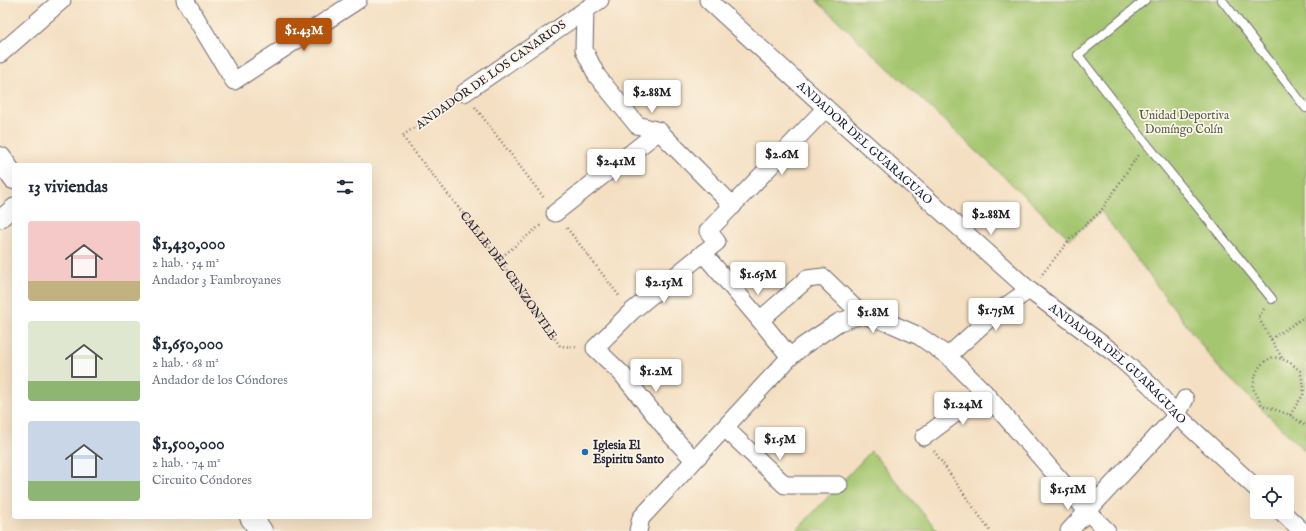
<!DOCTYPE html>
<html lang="es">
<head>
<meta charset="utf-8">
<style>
  body { margin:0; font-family:"IM FELL English",serif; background:#f2f2f3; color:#1f2937; height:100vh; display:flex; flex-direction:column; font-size:15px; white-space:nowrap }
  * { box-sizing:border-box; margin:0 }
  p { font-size:13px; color:#747a83 }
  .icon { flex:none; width:22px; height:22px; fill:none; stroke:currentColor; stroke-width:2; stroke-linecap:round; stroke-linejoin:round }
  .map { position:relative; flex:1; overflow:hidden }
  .side { position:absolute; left:12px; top:163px; width:360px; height:356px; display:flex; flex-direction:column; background:#fff; border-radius:4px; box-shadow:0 4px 16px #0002 }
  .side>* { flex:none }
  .buttons { position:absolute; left:1250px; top:475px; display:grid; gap:8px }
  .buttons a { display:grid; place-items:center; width:44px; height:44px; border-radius:4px; background:#fff; box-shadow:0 4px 16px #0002; font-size:20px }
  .price { position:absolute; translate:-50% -34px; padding:0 9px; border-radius:4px; background:#fff; color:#222; font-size:13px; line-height:26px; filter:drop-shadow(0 1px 2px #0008) }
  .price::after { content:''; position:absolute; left:50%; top:24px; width:12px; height:9px; margin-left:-6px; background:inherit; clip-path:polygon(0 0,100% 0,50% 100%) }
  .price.on { background:#b45309; color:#fff }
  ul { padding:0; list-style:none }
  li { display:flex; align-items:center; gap:12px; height:100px; padding:0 16px }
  li span { display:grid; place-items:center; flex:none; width:112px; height:80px; border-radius:4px; color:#555 }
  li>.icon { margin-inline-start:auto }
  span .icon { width:48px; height:48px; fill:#fffc; stroke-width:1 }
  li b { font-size:17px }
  h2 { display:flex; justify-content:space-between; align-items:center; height:48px; padding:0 16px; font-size:17px }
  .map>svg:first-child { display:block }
  .green { fill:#a5c66f; stroke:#647455 }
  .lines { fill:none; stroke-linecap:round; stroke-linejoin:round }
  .lane-casing { stroke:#6c646a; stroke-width:10 }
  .street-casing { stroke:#6c646a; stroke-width:19 }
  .primary-casing { stroke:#6c646a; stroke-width:24 }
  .path { stroke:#6c646a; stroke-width:2.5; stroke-dasharray:1 3; stroke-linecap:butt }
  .lane { stroke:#fff; stroke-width:8 }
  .street { stroke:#fff; stroke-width:17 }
  .primary { stroke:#fff; stroke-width:22 }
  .poi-dot { fill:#1f6fb2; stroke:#fcf5e5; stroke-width:1.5 }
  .labels { text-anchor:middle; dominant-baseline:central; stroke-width:3.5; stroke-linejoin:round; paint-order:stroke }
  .street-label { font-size:12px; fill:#22223b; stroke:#fcf5e5 }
  .park-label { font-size:12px; fill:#505b4d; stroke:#fcf5e5 }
  .poi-label { font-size:12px; font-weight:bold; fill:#22223b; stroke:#fcf5e5; text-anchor:start }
</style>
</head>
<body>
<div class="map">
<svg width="1306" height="531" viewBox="0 0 1306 531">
  <rect width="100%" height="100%" fill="#fcf5e5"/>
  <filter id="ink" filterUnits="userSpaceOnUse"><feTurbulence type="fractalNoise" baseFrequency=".025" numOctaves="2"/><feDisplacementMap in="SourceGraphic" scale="8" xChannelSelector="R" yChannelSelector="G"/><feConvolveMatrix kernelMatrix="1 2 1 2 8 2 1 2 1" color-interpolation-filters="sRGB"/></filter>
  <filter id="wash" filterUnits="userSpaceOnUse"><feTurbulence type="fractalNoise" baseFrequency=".012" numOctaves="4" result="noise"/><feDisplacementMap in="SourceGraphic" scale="16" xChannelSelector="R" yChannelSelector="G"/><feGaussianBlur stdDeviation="0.9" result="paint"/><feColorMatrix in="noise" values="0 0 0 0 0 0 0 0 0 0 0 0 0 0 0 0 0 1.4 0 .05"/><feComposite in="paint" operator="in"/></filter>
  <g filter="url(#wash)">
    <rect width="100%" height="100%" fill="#f4dfc2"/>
    <g class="green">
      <polygon points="816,0 1306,0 1306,452 1218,367 1101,211 1070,239"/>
      <polygon points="871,451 938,531 796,531"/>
    </g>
  </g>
  <g filter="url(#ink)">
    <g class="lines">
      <defs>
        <g id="lane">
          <polyline points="1145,0 1078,55 1146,143 1272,299"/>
          <polyline points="1222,0 1306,108"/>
        </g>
        <g id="street">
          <polyline points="185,0 234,81 358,0"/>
          <path id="s2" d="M 708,0 L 826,108 L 1029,290 L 1114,353 L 1151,386 L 1177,415 L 1257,489"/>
          <polyline points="585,10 584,50 597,76 637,125 659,131 733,206"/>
          <polyline points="0,54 62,0"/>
          <polyline points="464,93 600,0"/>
          <polyline points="555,213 659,131"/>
          <polyline points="0,219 14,207"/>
          <polyline points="703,253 760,320 790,357"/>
          <polyline points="760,320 807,279 823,277 862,315"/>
          <polyline points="948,356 993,315 1029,290"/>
          <polyline points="725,428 785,485 839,485"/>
          <polyline points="924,437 984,392"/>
          <polyline points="694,460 671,435 622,374 595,348 631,312 717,242 708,231 826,108"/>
          <polyline points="1282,512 1302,531"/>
          <polyline points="638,531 641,518 790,357 803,346 839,322 862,315 892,324 919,336 948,356 984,392 1088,512 1107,531"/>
          <polyline points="1069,531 1177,415 1185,399"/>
        </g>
        <g id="primary">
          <polyline points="0,158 14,178"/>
          <polyline points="251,517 261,531"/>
        </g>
      </defs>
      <use href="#lane" class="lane-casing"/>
      <use href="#street" class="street-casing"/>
      <use href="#primary" class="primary-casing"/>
      <g class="path">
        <path id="s1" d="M 450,103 L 402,136 L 499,259 L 560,346 L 576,347"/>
        <polyline points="475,107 544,198"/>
        <polyline points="567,228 620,297"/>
        <polyline points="499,259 542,224"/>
        <polyline points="1040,277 1070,239 1101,211 1138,155"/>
        <polyline points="1264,309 1258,317 1282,358"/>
        <polyline points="1271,339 1306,316"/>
        <path d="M 1290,415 L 1303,395 L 1304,387 L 1300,371 L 1291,363 L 1282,359 L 1273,357 C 1257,365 1256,371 1253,388 L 1262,405 L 1290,415 L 1306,426"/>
        <polyline points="934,451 990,531"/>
      </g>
      <use href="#lane" class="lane"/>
      <use href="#street" class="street"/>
      <use href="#primary" class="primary"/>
    </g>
  </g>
  <circle class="poi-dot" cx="585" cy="452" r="4"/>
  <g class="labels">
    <g class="street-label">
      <text transform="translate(491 75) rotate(-35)">ANDADOR DE LOS CANARIOS</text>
      <text stroke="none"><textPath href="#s2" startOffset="212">ANDADOR DEL GUARAGUAO</textPath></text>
      <text stroke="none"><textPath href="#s1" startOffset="234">CALLE DEL CENZONTLE</textPath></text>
      <text stroke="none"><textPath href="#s2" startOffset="548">ANDADOR DEL GUARAGUAO</textPath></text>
    </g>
    <g class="park-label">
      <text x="1184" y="115">Unidad Deportiva<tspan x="1184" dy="14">Domíngo Colín</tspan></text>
    </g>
    <g class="poi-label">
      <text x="593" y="445">Iglesia El<tspan x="593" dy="14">Espiritu Santo</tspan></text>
    </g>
  </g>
</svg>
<div class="buttons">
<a><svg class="icon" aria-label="locate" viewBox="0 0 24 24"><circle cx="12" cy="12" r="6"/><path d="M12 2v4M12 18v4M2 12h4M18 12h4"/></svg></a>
</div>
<b class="price on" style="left:304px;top:52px">$1.43M</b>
<b class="price" style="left:652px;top:114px">$2.88M</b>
<b class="price" style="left:782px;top:176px">$2.6M</b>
<b class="price" style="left:616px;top:183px">$2.41M</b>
<b class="price" style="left:991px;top:236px">$2.88M</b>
<b class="price" style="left:758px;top:296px">$1.65M</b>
<b class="price" style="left:664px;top:304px">$2.15M</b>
<b class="price" style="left:996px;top:332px">$1.75M</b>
<b class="price" style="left:873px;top:334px">$1.8M</b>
<b class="price" style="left:656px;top:393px">$1.2M</b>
<b class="price" style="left:963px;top:426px">$1.24M</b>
<b class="price" style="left:780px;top:461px">$1.5M</b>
<b class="price" style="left:1068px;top:511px">$1.51M</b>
<section class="side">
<h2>13 viviendas<svg class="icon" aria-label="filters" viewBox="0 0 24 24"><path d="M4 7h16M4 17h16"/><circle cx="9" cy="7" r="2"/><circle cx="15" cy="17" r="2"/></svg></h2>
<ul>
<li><span style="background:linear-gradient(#f6c9c9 75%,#c2b280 0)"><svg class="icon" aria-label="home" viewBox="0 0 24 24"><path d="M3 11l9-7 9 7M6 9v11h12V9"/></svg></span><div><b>$1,430,000</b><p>2 hab. · 54 m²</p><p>Andador 3 Fambroyanes</p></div></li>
<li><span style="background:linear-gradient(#dfe7d0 75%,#8fb573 0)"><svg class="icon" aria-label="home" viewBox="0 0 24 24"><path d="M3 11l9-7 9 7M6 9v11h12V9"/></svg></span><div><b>$1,650,000</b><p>2 hab. · 68 m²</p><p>Andador de los Cóndores</p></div></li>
<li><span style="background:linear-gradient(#c9d6e8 75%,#8fb573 0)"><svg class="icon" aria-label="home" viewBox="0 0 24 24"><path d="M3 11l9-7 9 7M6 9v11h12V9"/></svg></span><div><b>$1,500,000</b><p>2 hab. · 74 m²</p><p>Circuito Cóndores</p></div></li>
</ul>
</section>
</div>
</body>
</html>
